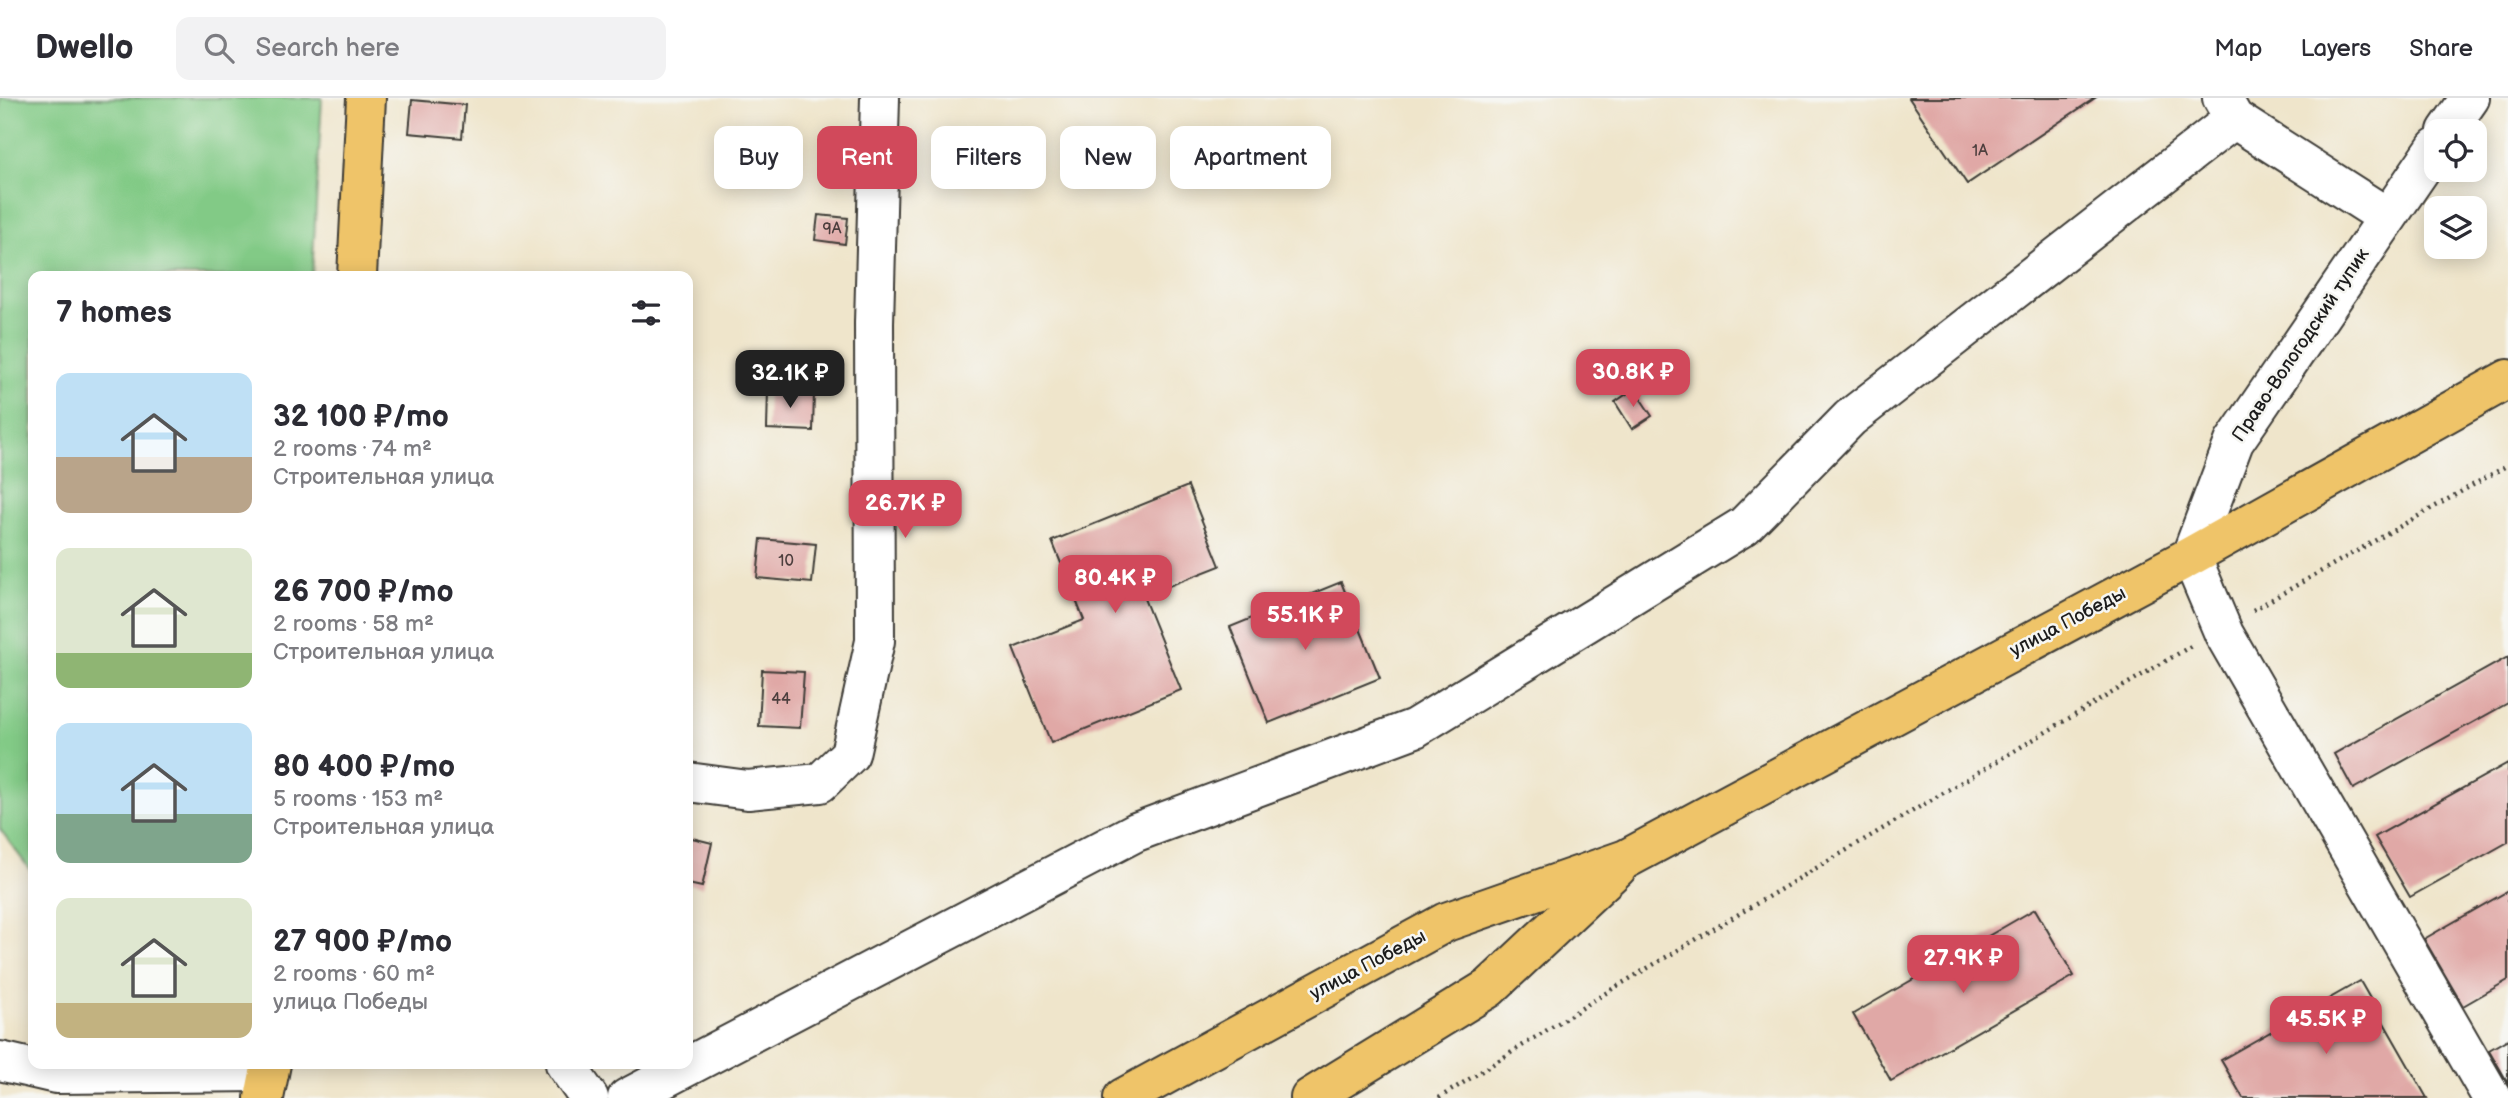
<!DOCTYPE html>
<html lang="en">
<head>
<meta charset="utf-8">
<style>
  body { margin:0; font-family:"Balsamiq Sans",sans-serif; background:#f2f2f3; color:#2b2b33; height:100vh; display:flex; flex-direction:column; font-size:26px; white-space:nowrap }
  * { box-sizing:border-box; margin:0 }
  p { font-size:23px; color:#7c7c81 }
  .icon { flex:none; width:38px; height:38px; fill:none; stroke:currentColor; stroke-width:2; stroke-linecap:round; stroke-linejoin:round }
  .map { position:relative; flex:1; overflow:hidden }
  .side { position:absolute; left:28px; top:173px; width:665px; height:798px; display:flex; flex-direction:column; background:#fff; border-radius:14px; box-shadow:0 4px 18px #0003 }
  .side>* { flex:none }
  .hud { position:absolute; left:714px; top:28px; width:665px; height:63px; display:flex; gap:14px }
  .controls { position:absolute; left:2424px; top:21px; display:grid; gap:14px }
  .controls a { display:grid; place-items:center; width:63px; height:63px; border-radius:14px; background:#fff; box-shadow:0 4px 18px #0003; font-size:35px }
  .price { position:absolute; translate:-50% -60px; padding:0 16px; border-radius:14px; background:#d1495b; color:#fff; font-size:23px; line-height:46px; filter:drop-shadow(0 2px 4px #0008) }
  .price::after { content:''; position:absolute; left:50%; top:42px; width:21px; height:16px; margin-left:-10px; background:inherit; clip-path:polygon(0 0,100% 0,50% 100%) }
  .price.selected { background:#222; color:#fff }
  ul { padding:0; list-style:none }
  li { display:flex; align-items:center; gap:21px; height:175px; padding:0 28px }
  li span { display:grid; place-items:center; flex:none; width:196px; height:140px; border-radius:14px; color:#555 }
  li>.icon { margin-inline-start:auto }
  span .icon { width:84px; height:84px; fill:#fffc; stroke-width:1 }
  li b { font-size:30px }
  h2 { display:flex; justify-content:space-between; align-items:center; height:84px; padding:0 28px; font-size:30px }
  .pill { padding:0 24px; border-radius:14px; background:#fff; box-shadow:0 4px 18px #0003; font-size:24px; line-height:63px }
  .pill.selected { background:#d1495b; color:#fff }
  header { display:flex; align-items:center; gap:42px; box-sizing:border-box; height:98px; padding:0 35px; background:#fff; border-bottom:2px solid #e1e1e2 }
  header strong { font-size:33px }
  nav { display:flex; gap:38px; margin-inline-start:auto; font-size:24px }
  .search { width:490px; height:63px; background:#f2f2f3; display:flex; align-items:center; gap:18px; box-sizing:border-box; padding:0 24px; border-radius:14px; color:#7c7c81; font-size:26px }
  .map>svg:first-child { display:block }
  .green { fill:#82ca86; stroke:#4f7351; stroke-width:2 }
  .building { fill:#e0a8a6 }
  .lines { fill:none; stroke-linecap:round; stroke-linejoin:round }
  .minor-casing { stroke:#3c3a36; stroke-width:42 }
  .major-casing { stroke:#3c3a36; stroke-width:42 }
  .path { stroke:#3c3a36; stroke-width:4.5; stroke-dasharray:2 5; stroke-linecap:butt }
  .minor { stroke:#fff; stroke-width:38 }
  .major { stroke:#efc469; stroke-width:38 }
  .labels { text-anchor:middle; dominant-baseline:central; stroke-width:5; stroke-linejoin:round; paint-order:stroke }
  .number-label { font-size:16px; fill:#4d3f3e }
  .street-label { font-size:19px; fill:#1c1c1c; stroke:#f6f6f2 }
</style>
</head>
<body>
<header>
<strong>Dwello</strong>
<div class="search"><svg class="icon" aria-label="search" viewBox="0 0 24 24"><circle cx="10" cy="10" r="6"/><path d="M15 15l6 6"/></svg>Search here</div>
<nav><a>Map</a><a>Layers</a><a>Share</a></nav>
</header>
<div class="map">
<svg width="2508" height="1000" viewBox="0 0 2508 1000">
  <rect width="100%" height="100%" fill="#f6f6f2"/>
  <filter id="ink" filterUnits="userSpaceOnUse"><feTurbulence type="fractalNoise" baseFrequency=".0143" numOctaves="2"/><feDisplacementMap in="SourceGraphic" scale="14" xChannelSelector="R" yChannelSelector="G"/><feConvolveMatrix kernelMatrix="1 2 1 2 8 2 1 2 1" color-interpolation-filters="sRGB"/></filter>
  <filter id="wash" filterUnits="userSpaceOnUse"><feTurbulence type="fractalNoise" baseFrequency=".00686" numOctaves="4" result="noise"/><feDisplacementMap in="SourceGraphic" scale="28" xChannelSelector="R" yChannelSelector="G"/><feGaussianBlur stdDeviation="1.57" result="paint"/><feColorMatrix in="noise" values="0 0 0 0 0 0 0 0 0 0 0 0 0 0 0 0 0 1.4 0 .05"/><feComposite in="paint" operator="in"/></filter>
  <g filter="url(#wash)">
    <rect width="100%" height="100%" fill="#efe5cb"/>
    <polygon class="green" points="0,0 322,0 312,178 33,178 33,776 0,731"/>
    <g id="blocks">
      <g class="building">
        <polygon points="1909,0 2095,0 1967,86"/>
        <polygon points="412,2 465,7 462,40 409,35"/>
        <polygon points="818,117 848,120 845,146 815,142"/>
        <polygon points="768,291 814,293 813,333 767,331"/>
        <polygon points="1634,291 1652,318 1632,331 1615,304"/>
        <polygon points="1188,388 1220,468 1143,498 1181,592 1051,645 1013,550 1084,522 1052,443"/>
        <polygon points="761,441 816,446 812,485 757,480"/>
        <polygon points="1341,484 1380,580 1269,625 1230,529"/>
        <polygon points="2508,559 2508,605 2353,691 2334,656"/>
        <polygon points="762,572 804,574 800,630 759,628"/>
        <polygon points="2508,665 2508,744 2410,799 2375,739"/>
        <polygon points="688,739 712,745 702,789 688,786"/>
        <polygon points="2508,793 2508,882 2463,908 2424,841"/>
        <polygon points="2035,811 2074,878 1891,983 1853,916"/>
        <polygon points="2360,883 2427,1000 2243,1000 2221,962"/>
        <polygon points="2508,941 2508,985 2489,952"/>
      </g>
    </g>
  </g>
  <g filter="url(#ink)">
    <use href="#blocks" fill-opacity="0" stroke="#3c3a36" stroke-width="2"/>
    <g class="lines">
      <defs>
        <g id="minor">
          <polyline points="2222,0 2234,21 2387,119"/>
          <polyline points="2447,33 2470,0"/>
          <polyline points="2436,49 2234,344 2191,458 2224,536 2492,1000"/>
          <polyline points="688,684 748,692 820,685 850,656 875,543 874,225 880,0"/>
          <polyline points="0,963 56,976 269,974"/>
          <polyline points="565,966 589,1000"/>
          <polyline points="627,1000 1136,734 1415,630 1744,428 1850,320 2234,21"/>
        </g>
        <g id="major">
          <polyline points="357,178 366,0"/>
          <polyline points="264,1000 271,966"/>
          <polyline points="1123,1000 1446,824 1626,761 2191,458 2508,281"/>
          <polyline points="1310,1000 1489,890 1617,770"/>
        </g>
      </defs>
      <use href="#minor" class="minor-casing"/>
      <use href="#major" class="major-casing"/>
      <g class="path">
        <polyline points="2253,512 2508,367"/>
        <polyline points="1439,1000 1609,893 2191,548"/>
      </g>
      <use href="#minor" class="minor"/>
      <use href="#major" class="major"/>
    </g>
  </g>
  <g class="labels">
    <g class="number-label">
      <text x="1980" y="53">1А</text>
      <text x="832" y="131">9А</text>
      <text x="786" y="463">10</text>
      <text x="781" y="601">44</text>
    </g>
    <g class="street-label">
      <text transform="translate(2301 247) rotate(-56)">Право-Вологодский тупик</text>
      <text transform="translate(2068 524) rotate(-28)">улица Победы</text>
      <text transform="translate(1368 867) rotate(-28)">улица Победы</text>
    </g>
  </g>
</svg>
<div class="controls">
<a><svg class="icon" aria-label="locate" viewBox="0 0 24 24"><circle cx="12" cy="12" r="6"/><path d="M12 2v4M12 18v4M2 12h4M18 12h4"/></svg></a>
<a><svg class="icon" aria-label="layers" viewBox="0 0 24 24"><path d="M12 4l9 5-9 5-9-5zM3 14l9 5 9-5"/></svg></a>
</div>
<b class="price" style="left:1633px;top:311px">30.8K ₽</b>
<b class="price selected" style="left:790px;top:312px">32.1K ₽</b>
<b class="price" style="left:905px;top:442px">26.7K ₽</b>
<b class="price" style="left:1115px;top:517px">80.4K ₽</b>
<b class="price" style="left:1305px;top:554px">55.1K ₽</b>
<b class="price" style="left:1963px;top:897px">27.9K ₽</b>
<b class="price" style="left:2326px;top:958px">45.5K ₽</b>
<div class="hud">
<a class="pill">Buy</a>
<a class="pill selected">Rent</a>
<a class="pill">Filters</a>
<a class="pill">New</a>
<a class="pill">Apartment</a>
</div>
<section class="side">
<h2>7 homes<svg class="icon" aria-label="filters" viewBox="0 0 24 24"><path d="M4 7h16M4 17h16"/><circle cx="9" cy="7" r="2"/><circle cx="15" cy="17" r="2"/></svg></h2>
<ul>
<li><span style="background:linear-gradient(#bfe0f5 60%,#b9a48a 0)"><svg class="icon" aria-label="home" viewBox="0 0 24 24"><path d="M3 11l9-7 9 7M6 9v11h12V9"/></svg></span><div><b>32 100 ₽/mo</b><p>2 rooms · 74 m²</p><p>Строительная улица</p></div></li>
<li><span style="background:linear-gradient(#dfe7d0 75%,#8fb573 0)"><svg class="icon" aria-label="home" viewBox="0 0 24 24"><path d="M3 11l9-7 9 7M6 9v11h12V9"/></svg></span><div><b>26 700 ₽/mo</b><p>2 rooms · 58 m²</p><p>Строительная улица</p></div></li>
<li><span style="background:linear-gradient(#bfe0f5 65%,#7fa58c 0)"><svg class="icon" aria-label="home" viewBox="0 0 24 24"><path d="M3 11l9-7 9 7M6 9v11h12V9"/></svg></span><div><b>80 400 ₽/mo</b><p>5 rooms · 153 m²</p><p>Строительная улица</p></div></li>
<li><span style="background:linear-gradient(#dfe7d0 75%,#c2b280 0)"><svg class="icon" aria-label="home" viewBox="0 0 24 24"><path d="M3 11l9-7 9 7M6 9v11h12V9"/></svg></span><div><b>27 900 ₽/mo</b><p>2 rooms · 60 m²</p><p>улица Победы</p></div></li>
</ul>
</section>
</div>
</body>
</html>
